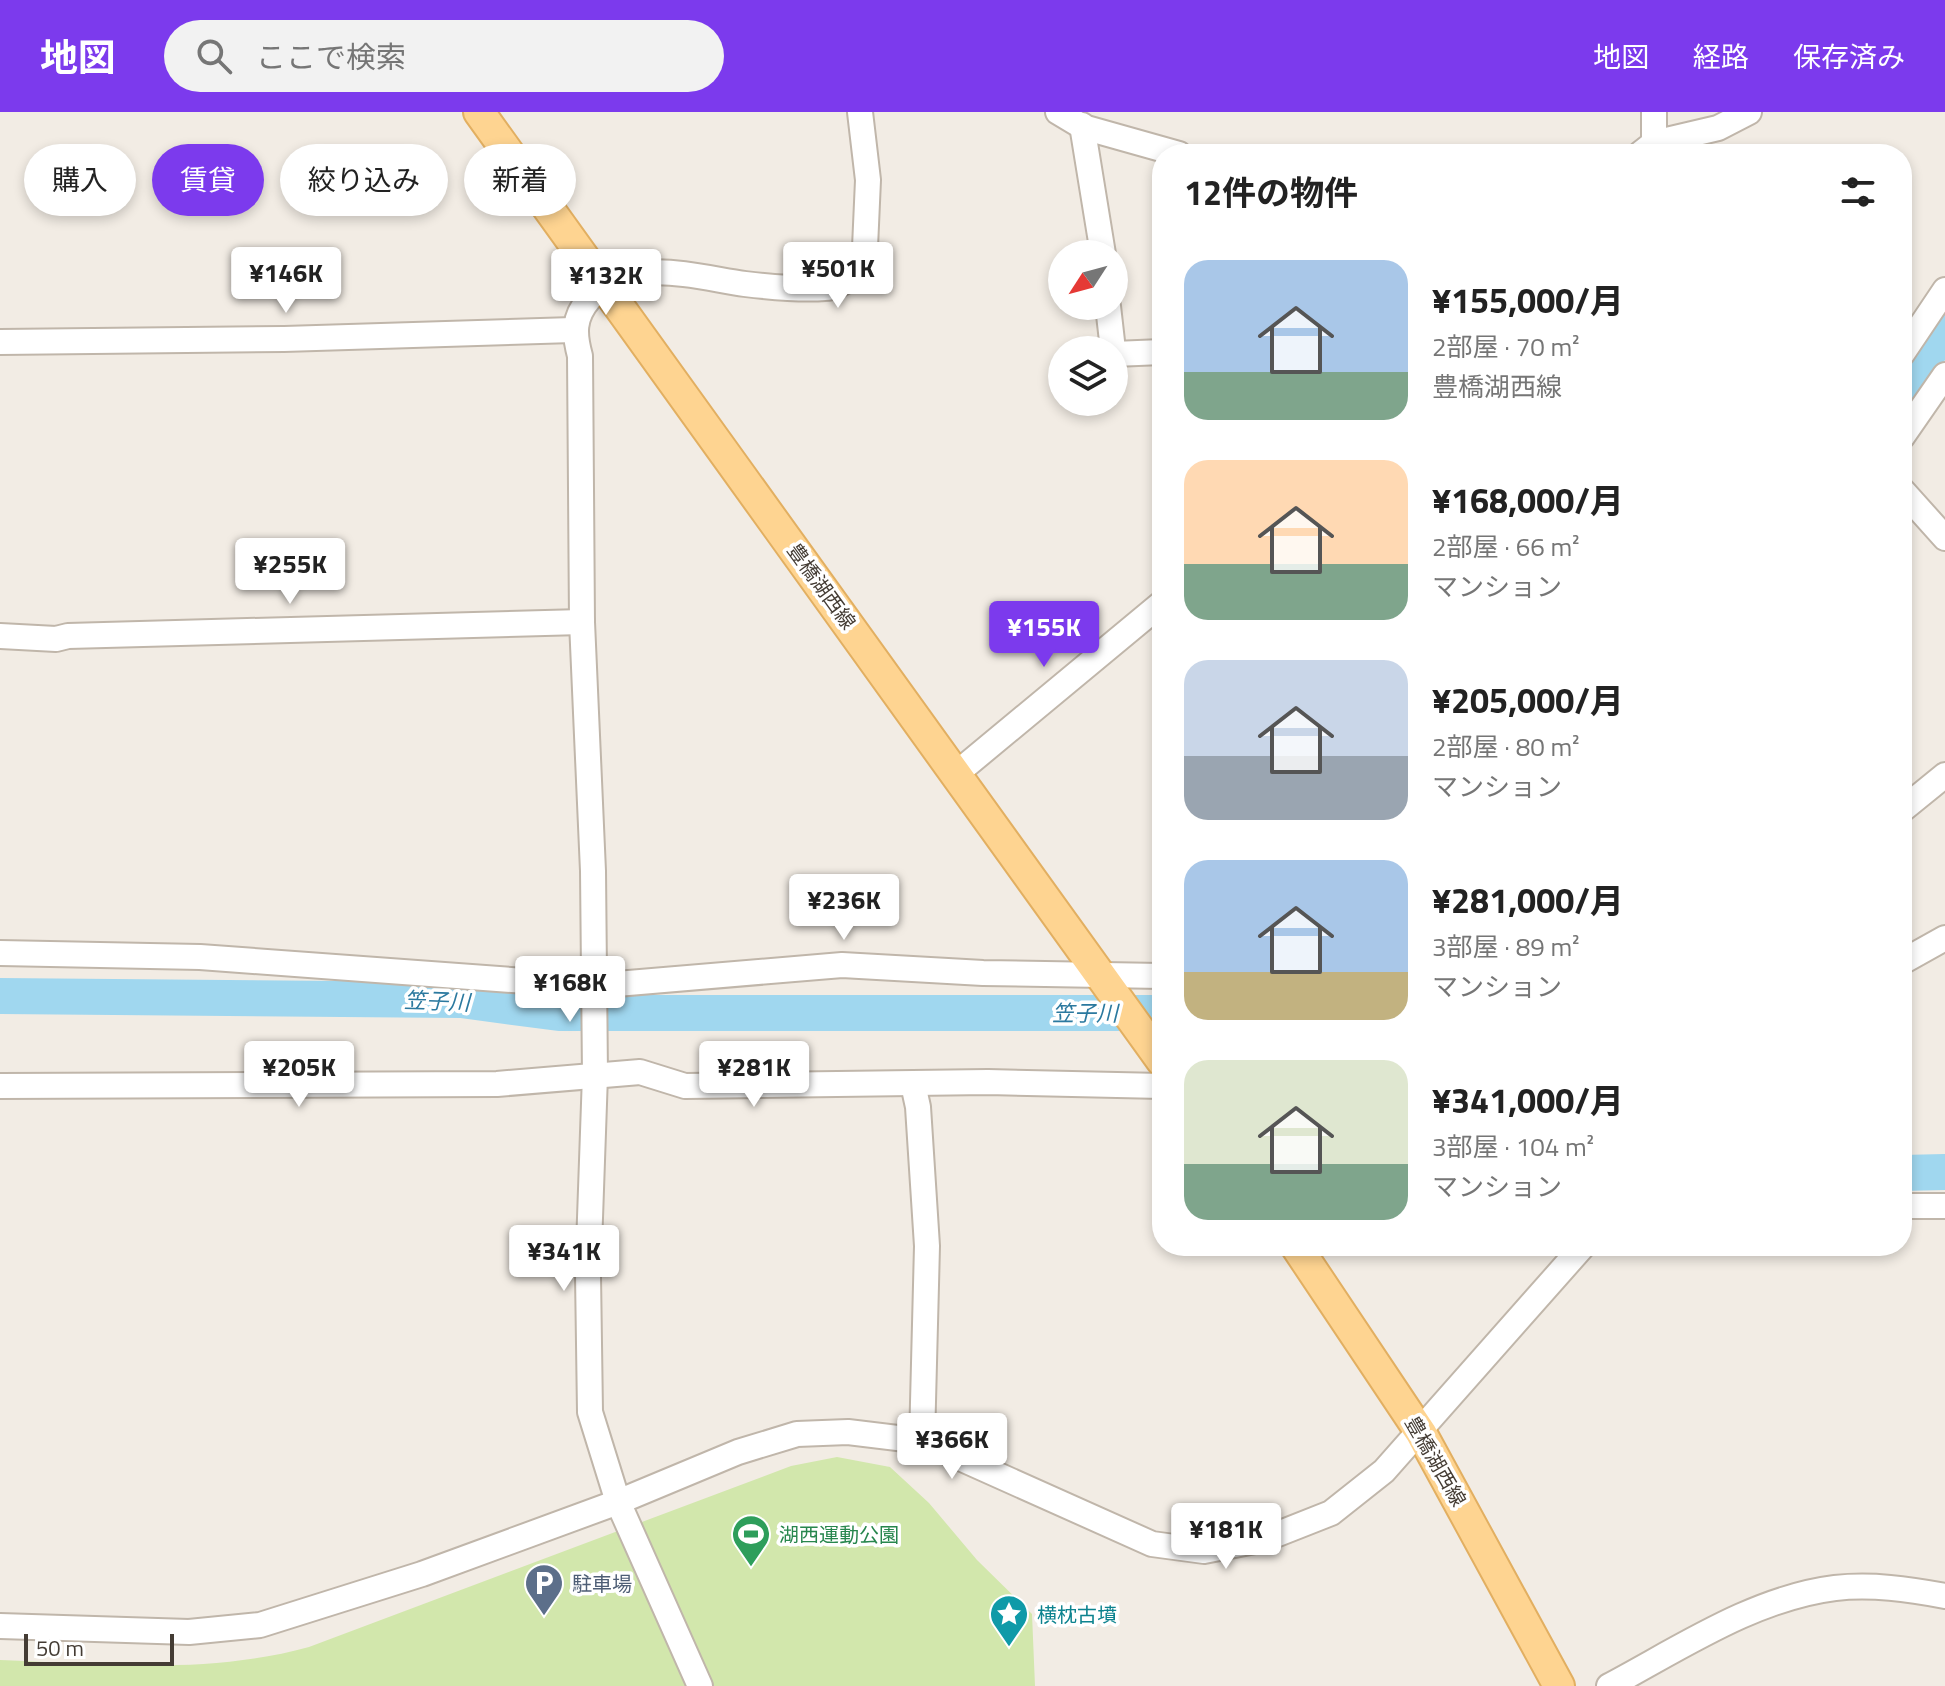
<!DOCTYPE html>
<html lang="ja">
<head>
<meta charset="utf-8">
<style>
  body { margin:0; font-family:"Titillium Web","Noto Sans JP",sans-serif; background:#f2f2f2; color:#222; height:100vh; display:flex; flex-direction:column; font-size:30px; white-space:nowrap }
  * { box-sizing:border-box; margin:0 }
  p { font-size:26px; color:#767676 }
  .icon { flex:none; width:44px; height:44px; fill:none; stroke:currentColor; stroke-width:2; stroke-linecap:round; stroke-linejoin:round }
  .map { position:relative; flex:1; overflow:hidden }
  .panel { position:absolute; left:1152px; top:32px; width:760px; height:1112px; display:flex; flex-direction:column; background:#fff; border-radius:32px; box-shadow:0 4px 12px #0003 }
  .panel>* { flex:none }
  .banner { position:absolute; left:24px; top:32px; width:760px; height:72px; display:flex; gap:16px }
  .needle { width:52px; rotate:234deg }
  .tools { position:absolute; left:1048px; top:128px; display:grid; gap:16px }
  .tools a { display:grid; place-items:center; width:80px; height:80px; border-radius:50%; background:#fff; box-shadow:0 4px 12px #0003; font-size:40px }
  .scale { position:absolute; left:24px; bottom:20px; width:150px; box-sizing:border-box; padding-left:8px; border:4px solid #443c34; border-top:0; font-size:22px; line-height:28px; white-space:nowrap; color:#443c34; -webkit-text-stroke:6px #fff; paint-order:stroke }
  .price { position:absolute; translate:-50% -68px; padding:0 18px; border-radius:8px; background:#fff; color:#222; font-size:26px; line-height:52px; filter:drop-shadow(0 2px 4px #0008) }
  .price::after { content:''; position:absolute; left:50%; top:48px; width:24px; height:18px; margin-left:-12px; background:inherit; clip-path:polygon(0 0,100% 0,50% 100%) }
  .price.on { background:#7c3aed; color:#fff }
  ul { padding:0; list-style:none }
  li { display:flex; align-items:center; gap:24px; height:200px; padding:0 32px }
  li span { display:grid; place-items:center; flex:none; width:224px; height:160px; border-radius:24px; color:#555 }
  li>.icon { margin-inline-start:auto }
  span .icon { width:96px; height:96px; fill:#fffc; stroke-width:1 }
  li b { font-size:34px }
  h2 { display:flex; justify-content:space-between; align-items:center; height:96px; padding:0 32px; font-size:34px }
  .chip { padding:0 28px; border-radius:36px; background:#fff; box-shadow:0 4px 12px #0003; font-size:28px; line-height:72px }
  .chip.on { background:#7c3aed; color:#fff }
  header { display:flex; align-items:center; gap:48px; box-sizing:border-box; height:112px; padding:0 40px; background:#7c3aed; color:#fff }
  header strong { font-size:38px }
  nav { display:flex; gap:44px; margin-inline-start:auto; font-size:28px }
  .search { width:560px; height:72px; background:#f2f2f2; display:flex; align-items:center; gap:20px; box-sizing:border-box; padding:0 28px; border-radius:44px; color:#767676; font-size:30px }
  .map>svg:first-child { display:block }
  .green { fill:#d2e7ac }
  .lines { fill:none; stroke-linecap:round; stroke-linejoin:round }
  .river { stroke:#a0d7ef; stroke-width:36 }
  .minor-casing { stroke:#c0b6aa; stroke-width:28 }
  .major-casing { stroke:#e2af61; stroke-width:34 }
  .minor { stroke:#fff; stroke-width:24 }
  .major { stroke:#fed491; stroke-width:30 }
  .labels { text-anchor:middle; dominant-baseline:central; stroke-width:7; stroke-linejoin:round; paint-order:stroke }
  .street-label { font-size:20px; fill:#443c34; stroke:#fff }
  .leisure-label { font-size:20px; fill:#27864d; stroke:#fff; text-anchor:start }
  .service-label { font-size:20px; fill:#4e5e75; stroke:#fff; text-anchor:start }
  .culture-label { font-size:20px; fill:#0d838f; stroke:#fff; text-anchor:start }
  .water-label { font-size:22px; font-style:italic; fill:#2b799f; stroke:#fff }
</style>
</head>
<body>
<header>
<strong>地図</strong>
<div class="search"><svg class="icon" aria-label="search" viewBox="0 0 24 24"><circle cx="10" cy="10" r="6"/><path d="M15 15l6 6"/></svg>ここで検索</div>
<nav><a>地図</a><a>経路</a><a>保存済み</a></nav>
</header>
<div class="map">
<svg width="1945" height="1574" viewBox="0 0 1945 1574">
  <rect width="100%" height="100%" fill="#f2ece4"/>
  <path class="green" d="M 837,1345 L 890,1355 L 929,1391 L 977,1448 L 1032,1502 L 1035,1574 L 0,1574 L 0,1548 C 105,1552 207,1563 309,1535 L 791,1354 Z"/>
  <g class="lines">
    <g class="river">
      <polyline points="1902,277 1945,217"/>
      <polyline points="0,884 461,888 559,901 1162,901"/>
      <polyline points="1902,1061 1945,1060"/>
    </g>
    <defs>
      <g id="minor">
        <polyline points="1058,0 1083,15 1179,42"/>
        <polyline points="1082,13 1103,142"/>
        <polyline points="1654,31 1654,0"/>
        <polyline points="1640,42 1654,31 1718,16 1749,0"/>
        <polyline points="1108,194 1113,238"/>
        <polyline points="0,230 284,227 573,218"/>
        <polyline points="1114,242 1162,240"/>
        <polyline points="1902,242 1945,178"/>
        <polyline points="1902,325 1945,263"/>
        <polyline points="1902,378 1945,426"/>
        <polyline points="0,524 56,527 68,524 582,510"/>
        <polyline points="957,661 1162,491"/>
        <polyline points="1902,698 1945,663"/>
        <polyline points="0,841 200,845 593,874 842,853 983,861 1162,864"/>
        <polyline points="1902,850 1945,826"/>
        <polyline points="913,972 918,995 927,1134 922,1329"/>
        <polyline points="0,974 497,972 640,960 685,974 988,970 1162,974"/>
        <polyline points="1902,1094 1945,1094"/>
        <polyline points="0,1514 189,1520 260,1513 422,1462 618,1390 738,1340 797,1322 848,1320 922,1329 1152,1432 1204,1439 1265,1427 1331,1401 1384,1359 1583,1134"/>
        <path d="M 700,1574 L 618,1390 L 590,1300 L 588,1163 L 595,963 L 593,759 L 582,510 L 580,244 C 574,222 573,206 589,187 C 628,143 695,165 745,172 C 770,175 800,178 825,176 C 838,176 853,164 864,158 L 868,68 L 860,0"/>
        <path d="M 1609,1574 C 1679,1537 1754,1486 1835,1476 C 1872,1472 1908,1477 1945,1484"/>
      </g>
      <g id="major">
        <polyline points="479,0 1162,949"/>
        <polyline points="1296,1134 1421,1321 1559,1574"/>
      </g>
    </defs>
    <use href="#minor" class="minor-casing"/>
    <use href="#major" class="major-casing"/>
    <use href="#minor" class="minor"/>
    <use href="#major" class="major"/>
  </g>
  <defs>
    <symbol id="stadium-pin" viewBox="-11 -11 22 30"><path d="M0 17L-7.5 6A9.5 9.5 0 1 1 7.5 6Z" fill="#2e9e5b" stroke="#fff"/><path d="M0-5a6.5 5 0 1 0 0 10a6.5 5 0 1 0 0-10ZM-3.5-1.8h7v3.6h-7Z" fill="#fff"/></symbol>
    <symbol id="parking-pin" viewBox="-11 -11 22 30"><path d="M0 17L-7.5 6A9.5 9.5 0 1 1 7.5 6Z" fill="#5c6f8a" stroke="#fff"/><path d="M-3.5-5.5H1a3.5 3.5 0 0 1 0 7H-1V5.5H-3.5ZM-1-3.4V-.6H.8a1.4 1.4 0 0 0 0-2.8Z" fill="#fff"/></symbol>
    <symbol id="sight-pin" viewBox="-11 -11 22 30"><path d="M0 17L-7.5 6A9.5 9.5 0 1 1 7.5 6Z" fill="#0f9aa8" stroke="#fff"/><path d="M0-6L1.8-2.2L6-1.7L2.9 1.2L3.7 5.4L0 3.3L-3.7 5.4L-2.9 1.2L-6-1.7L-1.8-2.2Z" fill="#fff"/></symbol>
  </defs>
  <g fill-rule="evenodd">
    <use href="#stadium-pin" x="729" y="1400" width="44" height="60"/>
    <use href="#parking-pin" x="522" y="1449" width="44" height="60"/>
    <use href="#sight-pin" x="987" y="1480" width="44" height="60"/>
  </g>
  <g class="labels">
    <g class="street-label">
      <text transform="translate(822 474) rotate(54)">豊橋湖西線</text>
      <text transform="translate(1436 1349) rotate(60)">豊橋湖西線</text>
    </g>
    <g class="leisure-label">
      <text x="779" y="1422">湖西運動公園</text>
    </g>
    <g class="service-label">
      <text x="572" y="1471">駐車場</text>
    </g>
    <g class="culture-label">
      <text x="1037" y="1502">横枕古墳</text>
    </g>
    <g class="water-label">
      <text transform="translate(437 889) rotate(2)">笠子川</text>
      <text x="1085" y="901">笠子川</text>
    </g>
  </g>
</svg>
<div class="tools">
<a><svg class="needle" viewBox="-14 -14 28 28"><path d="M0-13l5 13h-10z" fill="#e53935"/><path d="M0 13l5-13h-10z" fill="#767676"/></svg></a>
<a><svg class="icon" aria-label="layers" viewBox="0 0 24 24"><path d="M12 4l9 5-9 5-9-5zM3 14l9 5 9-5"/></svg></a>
</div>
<div class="scale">50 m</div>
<b class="price" style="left:838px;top:198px">¥501K</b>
<b class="price" style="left:286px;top:203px">¥146K</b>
<b class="price" style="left:606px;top:205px">¥132K</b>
<b class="price" style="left:290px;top:494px">¥255K</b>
<b class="price on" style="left:1044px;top:557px">¥155K</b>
<b class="price" style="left:844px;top:830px">¥236K</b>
<b class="price" style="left:570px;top:912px">¥168K</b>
<b class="price" style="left:299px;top:997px">¥205K</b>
<b class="price" style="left:754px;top:997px">¥281K</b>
<b class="price" style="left:564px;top:1181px">¥341K</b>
<b class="price" style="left:952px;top:1369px">¥366K</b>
<b class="price" style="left:1226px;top:1459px">¥181K</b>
<div class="banner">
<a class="chip">購入</a>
<a class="chip on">賃貸</a>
<a class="chip">絞り込み</a>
<a class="chip">新着</a>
</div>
<section class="panel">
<h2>12件の物件<svg class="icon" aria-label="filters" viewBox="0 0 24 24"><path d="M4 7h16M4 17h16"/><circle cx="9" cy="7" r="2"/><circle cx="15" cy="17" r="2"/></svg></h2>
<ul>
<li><span style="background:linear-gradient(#a9c7e8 70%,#7fa58c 0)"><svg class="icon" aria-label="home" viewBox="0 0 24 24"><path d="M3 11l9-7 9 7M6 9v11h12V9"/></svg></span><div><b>¥155,000/月</b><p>2部屋 · 70 m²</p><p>豊橋湖西線</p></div></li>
<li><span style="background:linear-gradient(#ffd9b3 65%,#7fa58c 0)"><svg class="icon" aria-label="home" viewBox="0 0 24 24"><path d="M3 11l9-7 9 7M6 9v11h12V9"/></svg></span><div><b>¥168,000/月</b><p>2部屋 · 66 m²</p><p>マンション</p></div></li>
<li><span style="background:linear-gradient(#c9d6e8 60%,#9aa5b1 0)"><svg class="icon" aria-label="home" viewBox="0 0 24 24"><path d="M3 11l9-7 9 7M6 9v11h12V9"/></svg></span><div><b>¥205,000/月</b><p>2部屋 · 80 m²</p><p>マンション</p></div></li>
<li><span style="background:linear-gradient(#a9c7e8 70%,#c2b280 0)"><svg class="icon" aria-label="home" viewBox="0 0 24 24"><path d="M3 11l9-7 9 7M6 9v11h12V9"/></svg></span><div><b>¥281,000/月</b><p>3部屋 · 89 m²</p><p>マンション</p></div></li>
<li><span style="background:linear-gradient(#dfe7d0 65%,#7fa58c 0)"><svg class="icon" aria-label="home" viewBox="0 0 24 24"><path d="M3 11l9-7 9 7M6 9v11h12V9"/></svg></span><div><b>¥341,000/月</b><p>3部屋 · 104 m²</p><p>マンション</p></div></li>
</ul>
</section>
</div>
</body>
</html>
